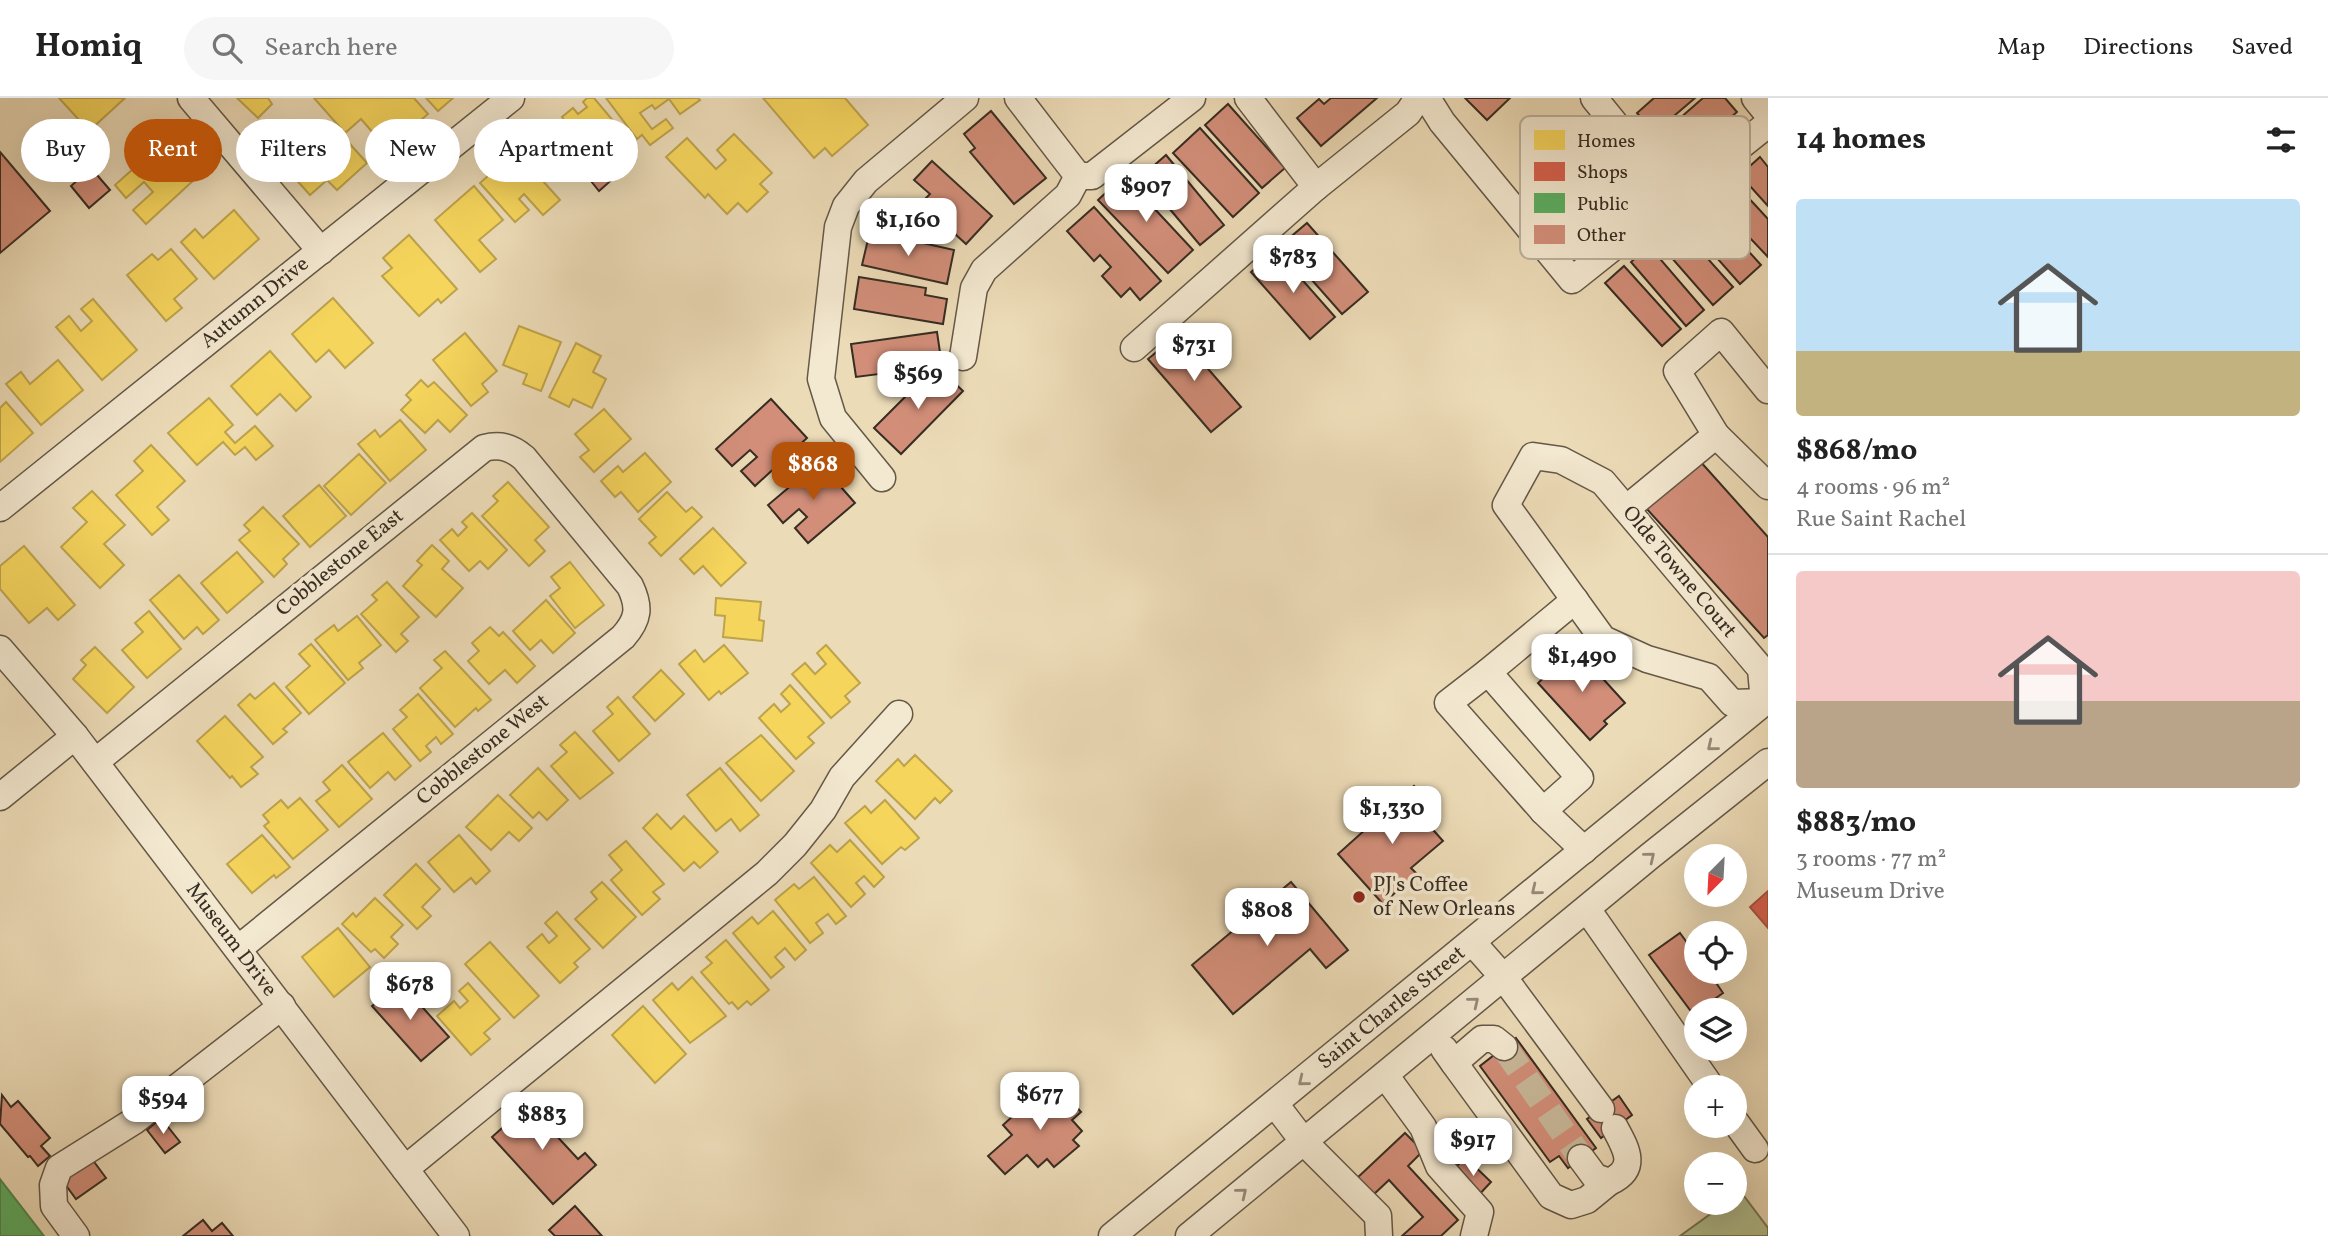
<!DOCTYPE html>
<html lang="en">
<head>
<meta charset="utf-8">
<style>
  body { margin:0; font-family:Vollkorn,serif; background:#f6f6f6; color:#222; height:100vh; display:flex; flex-direction:column; font-size:26px; white-space:nowrap }
  * { box-sizing:border-box; margin:0 }
  p { font-size:23px; color:#767676 }
  .icon { flex:none; width:38px; height:38px; fill:none; stroke:currentColor; stroke-width:2; stroke-linecap:round; stroke-linejoin:round }
  .map { position:relative; flex:1; overflow:hidden }
  .side { display:flex; flex-direction:column; background:#fff; width:560px }
  .side>* { flex:none }
  .hud { position:absolute; left:21px; top:21px; width:665px; height:63px; display:flex; gap:14px }
  .needle { width:46px; rotate:204deg }
  .buttons { position:absolute; left:1684px; top:746px; display:grid; gap:14px }
  .buttons a { display:grid; place-items:center; width:63px; height:63px; border-radius:50%; background:#fff; box-shadow:0 7px 28px #0002; font-size:35px }
  .price { position:absolute; translate:-50% -60px; padding:0 16px; border-radius:14px; background:#fff; color:#222; font-size:23px; line-height:46px; filter:drop-shadow(0 2px 4px #0008) }
  .price::after { content:''; position:absolute; left:50%; top:42px; width:21px; height:16px; margin-left:-10px; background:inherit; clip-path:polygon(0 0,100% 0,50% 100%) }
  .price.current { background:#b45309; color:#fff }
  ul { padding:0; list-style:none }
  li { display:grid; align-content:center; gap:14px; height:371px; padding:0 28px }
  li+li { border-top:2px solid #e0e0e0 }
  li span { display:grid; place-items:center; height:217px; border-radius:7px; color:#555 }
  li>.icon { margin-inline-start:auto }
  span .icon { width:126px; height:126px; fill:#fffc; stroke-width:1 }
  li b { font-size:30px }
  h2 { display:flex; justify-content:space-between; align-items:center; height:84px; padding:0 28px; font-size:30px }
  .chip { padding:0 24px; border-radius:32px; background:#fff; box-shadow:0 7px 28px #0002; font-size:24px; line-height:63px }
  .chip.current { background:#b45309; color:#fff }
  header { display:flex; align-items:center; gap:42px; box-sizing:border-box; height:98px; padding:0 35px; background:#fff; border-bottom:2px solid #e0e0e0 }
  header strong { font-size:33px }
  nav { display:flex; gap:38px; margin-inline-start:auto; font-size:24px }
  .search { width:490px; height:63px; background:#f6f6f6; display:flex; align-items:center; gap:18px; box-sizing:border-box; padding:0 24px; border-radius:38px; color:#767676; font-size:26px }
  main { display:flex; flex:1; min-height:0 }
  .map>svg:first-child { display:block }
  .green { fill:#b4c190; stroke:#767759; stroke-width:2 }
  .homes { fill:#f6d55c; stroke:#bda34b; stroke-width:2 }
  .shops { fill:#d6604d; stroke:#a65140; stroke-width:2 }
  .public { fill:#5aae61; stroke:#50874e; stroke-width:2 }
  .building { fill:#d28e79; stroke:#372d22; stroke-width:2 }
  .lines { fill:none; stroke-linecap:round; stroke-linejoin:round }
  .minor-tunnel { stroke:#c8b899; stroke-width:26; stroke-dasharray:26 13; stroke-linecap:butt }
  .minor-casing { stroke:#645847; stroke-width:29 }
  .minor { stroke:#f3e8d0; stroke-width:26 }
  .oneway { stroke:#958a79 }
  .poi-dot { fill:#8f2418; stroke:#f3e8d0; stroke-width:2.5 }
  .labels { text-anchor:middle; dominant-baseline:central; stroke-width:7; stroke-linejoin:round; paint-order:stroke }
  .street-label { font-size:21px; fill:#372d22; stroke:#f3e8d0 }
  .poi-label { font-size:21px; fill:#372d22; stroke:#f3e8d0; text-anchor:start }
  .key { fill:#f3e8d0; stroke:#bbb09c; stroke-width:2 }
  .key-label { font-size:19px; fill:#372d22 }
</style>
</head>
<body>
<header>
<strong>Homiq</strong>
<div class="search"><svg class="icon" aria-label="search" viewBox="0 0 24 24"><circle cx="10" cy="10" r="6"/><path d="M15 15l6 6"/></svg>Search here</div>
<nav><a>Map</a><a>Directions</a><a>Saved</a></nav>
</header>
<main>
<div class="map">
<svg width="1768" height="1138" viewBox="0 0 1768 1138">
  <rect width="100%" height="100%" fill="#ecdbb7"/>
  <filter id="stains"><feTurbulence type="fractalNoise" baseFrequency=".00286" numOctaves="4"/><feColorMatrix values="0 0 0 0 .2 0 0 0 0 .09 0 0 0 0 .02 0 0 0 .5 -.17"/></filter>
  <radialGradient id="worn" r=".72"><stop offset=".6" stop-color="#630" stop-opacity="0"/><stop offset="1" stop-color="#630" stop-opacity=".3"/></radialGradient>
  <polygon class="green" points="1741,1094 1768,1130 1768,1138 1680,1138 1727,1104 1734,1104 1734,1099"/>
  <g class="homes">
    <polygon points="59,0 125,0 89,33"/>
    <polygon points="237,0 268,0 272,6 258,20"/>
    <polygon points="314,0 414,0 428,16 387,51 361,21 345,35"/>
    <polygon points="426,0 453,0 438,13"/>
    <polygon points="587,0 594,0 615,25 607,31 615,42 603,51 597,43 593,47 601,56 581,73 550,35 565,23 562,19 573,10 578,16 587,9 583,4"/>
    <polygon points="606,0 698,0 700,2 680,16 669,1 655,11 652,7 640,15 652,31 666,21 673,30 650,47 642,37 637,41"/>
    <polygon points="763,0 845,0 868,27 832,58 825,50 814,60"/>
    <polygon points="332,26 367,65 337,92 327,82 310,97 284,68"/>
    <polygon points="734,36 772,75 760,86 768,94 747,114 738,105 727,116 708,96 705,100 666,59 687,40 716,71 726,62 717,52"/>
    <polygon points="162,45 195,81 146,126 133,112 153,94 144,84 126,100 115,87"/>
    <polygon points="516,53 560,102 543,117 524,96 519,101 529,112 515,124 480,85"/>
    <polygon points="474,88 503,122 479,142 496,161 480,174 435,122"/>
    <polygon points="234,112 259,141 214,181 181,144 195,131 203,140"/>
    <polygon points="409,137 457,191 441,205 438,201 419,218 382,178 392,170 383,160"/>
    <polygon points="171,151 197,181 174,201 182,210 166,223 127,177 152,156 158,162"/>
    <polygon points="333,200 373,245 345,270 329,252 316,264 292,236"/>
    <polygon points="93,201 137,252 102,282 56,229 69,218 81,233 92,223 81,211"/>
    <polygon points="519,228 561,244 541,293 523,286 527,276 503,267"/>
    <polygon points="465,235 497,273 482,286 488,294 471,308 433,262"/>
    <polygon points="576,245 601,258 593,274 606,281 592,310 573,301 569,309 549,299"/>
    <polygon points="270,253 311,299 296,313 280,296 257,317 231,288"/>
    <polygon points="58,262 83,292 41,327 6,286 21,274 30,286"/>
    <polygon points="421,282 428,289 434,284 467,317 450,334 438,322 425,335 401,312 411,302 406,297"/>
    <polygon points="209,300 233,327 225,334 235,345 255,328 273,348 256,362 245,349 235,357 223,344 197,367 168,335"/>
    <polygon points="6,304 33,335 0,364 0,310"/>
    <polygon points="604,311 631,341 594,374 580,359 589,352 575,336"/>
    <polygon points="400,322 426,352 390,383 358,346 375,332 380,339"/>
    <polygon points="151,347 185,383 157,409 169,422 152,437 116,397 143,373 134,363"/>
    <polygon points="645,355 671,384 638,414 621,394 615,399 601,383 618,368 623,374"/>
    <polygon points="359,356 386,385 351,417 324,388"/>
    <polygon points="508,384 549,429 535,442 545,453 529,468 482,418 498,403 493,398"/>
    <polygon points="319,387 346,418 310,449 283,418"/>
    <polygon points="92,393 125,427 104,446 124,467 100,490 61,449 87,424 73,410"/>
    <polygon points="667,394 686,414 692,409 702,419 661,458 649,445 656,439 639,421"/>
    <polygon points="263,409 299,446 283,461 287,466 274,479 239,442 250,433 244,427"/>
    <polygon points="472,415 507,452 488,471 480,463 469,473 440,442 452,431 458,438 467,429 462,424"/>
    <polygon points="713,430 746,465 721,488 703,468 694,476 680,461"/>
    <polygon points="432,447 449,463 442,471 463,490 436,519 403,488 422,467 417,463"/>
    <polygon points="24,448 75,507 58,522 47,510 29,525 0,491 0,468"/>
    <polygon points="237,454 263,484 227,515 201,485"/>
    <polygon points="570,464 604,507 575,530 550,498 560,490 551,479"/>
    <polygon points="179,477 219,522 203,536 197,529 184,541 150,502"/>
    <polygon points="387,484 419,519 401,536 408,543 396,554 361,516 377,502 372,497"/>
    <polygon points="716,500 761,504 759,522 764,523 762,543 723,539 725,518 715,517"/>
    <polygon points="546,502 575,535 553,555 541,542 530,552 513,533"/>
    <polygon points="149,513 181,551 147,580 122,552 143,534 135,525"/>
    <polygon points="357,518 381,547 359,565 363,570 348,582 315,542 334,527 338,533"/>
    <polygon points="490,529 499,538 503,534 535,568 517,585 505,572 489,586 468,563 479,553 472,545"/>
    <polygon points="311,546 345,585 309,616 286,589 310,568 299,556"/>
    <polygon points="724,547 748,575 721,596 719,593 709,602 679,566 695,552 704,564"/>
    <polygon points="826,547 860,585 845,598 850,604 831,620 792,576 805,565 815,576 826,566 817,555"/>
    <polygon points="95,549 134,589 107,615 73,581 86,567 81,562"/>
    <polygon points="445,553 491,602 478,613 476,610 455,629 420,590 442,570 434,562"/>
    <polygon points="661,572 684,596 655,623 633,599"/>
    <polygon points="274,585 301,615 283,631 287,634 273,646 238,607 250,596 255,601"/>
    <polygon points="790,587 824,625 808,639 814,645 796,661 759,620 774,606 781,614 790,606 781,596"/>
    <polygon points="418,596 453,636 441,646 436,639 426,648 431,654 420,663 393,631 407,619 400,612"/>
    <polygon points="618,599 650,636 619,663 593,633 613,616 607,609"/>
    <polygon points="225,618 263,659 251,669 258,676 241,689 232,678 230,680 197,643"/>
    <polygon points="575,634 613,675 580,701 551,668 567,654 560,647"/>
    <polygon points="383,635 411,668 395,682 388,674 370,690 348,664"/>
    <polygon points="761,637 794,673 761,703 726,665"/>
    <polygon points="915,657 952,693 940,705 935,700 915,721 876,683 898,661 904,668"/>
    <polygon points="342,667 372,701 339,729 316,703 330,692 323,684"/>
    <polygon points="538,670 568,702 547,722 539,714 533,720 510,697"/>
    <polygon points="720,670 759,717 740,733 731,721 716,733 687,697"/>
    <polygon points="498,697 532,730 519,743 509,734 491,752 466,729"/>
    <polygon points="300,700 328,732 293,761 264,728 269,724 263,717 281,702 288,710"/>
    <polygon points="885,702 919,740 905,752 901,749 882,766 845,725 865,708 871,715"/>
    <polygon points="657,716 671,731 684,718 718,754 700,770 694,764 684,773 643,730"/>
    <polygon points="262,737 290,769 276,780 274,777 252,795 227,766"/>
    <polygon points="459,737 490,773 476,786 471,780 454,794 428,764"/>
    <polygon points="850,742 884,779 874,789 864,778 856,785 865,796 851,809 811,765 830,747 837,754"/>
    <polygon points="626,743 664,786 653,794 660,801 642,817 611,782 622,772 609,757"/>
    <polygon points="416,766 440,791 422,809 431,818 417,831 384,797"/>
    <polygon points="814,779 846,818 836,826 828,816 816,825 823,835 810,845 775,802 794,786 799,791"/>
    <polygon points="602,784 636,819 603,850 575,821 597,801 591,794"/>
    <polygon points="375,800 403,827 391,839 398,846 384,860 375,851 371,854 342,826 353,815 356,819"/>
    <polygon points="773,813 806,852 795,862 785,850 775,859 784,869 771,880 733,835 752,819 758,826"/>
    <polygon points="557,814 590,851 574,865 578,869 560,885 527,849 542,836 549,845 557,838 545,825"/>
    <polygon points="338,830 370,869 334,899 302,859"/>
    <polygon points="726,842 769,892 751,907 747,903 738,911 732,904 729,906 701,874 712,865 706,859"/>
    <polygon points="490,844 539,898 514,920 465,866"/>
    <polygon points="692,879 726,918 690,945 653,902 672,885 678,892"/>
    <polygon points="468,885 500,921 484,935 490,941 471,957 437,918 454,903 460,910 468,903 459,893"/>
    <polygon points="643,908 686,956 655,985 612,937"/>
  </g>
  <polygon class="shops" points="1768,793 1768,830 1750,809"/>
  <polygon class="public" points="0,1081 44,1138 0,1138"/>
  <g class="building">
    <polygon points="1331,0 1377,0 1321,48 1297,20 1319,1 1324,6"/>
    <polygon points="1465,0 1510,0 1487,22"/>
    <polygon points="1654,0 1695,0 1654,35 1637,15"/>
    <polygon points="1703,0 1725,0 1737,14 1688,57 1681,49 1671,57 1656,41"/>
    <polygon points="1228,6 1285,70 1262,90 1205,27"/>
    <polygon points="991,13 1046,80 1014,106 970,54 975,50 964,36"/>
    <polygon points="285,27 295,39 276,54 266,42"/>
    <polygon points="1200,30 1259,95 1233,119 1173,55"/>
    <polygon points="0,54 50,113 0,155"/>
    <polygon points="1166,57 1224,127 1200,147 1142,78"/>
    <polygon points="600,59 616,78 599,93 583,73"/>
    <polygon points="1760,59 1768,69 1768,108 1740,77"/>
    <polygon points="932,63 992,118 966,146 921,105 930,96 914,82"/>
    <polygon points="91,70 110,92 89,110 71,88"/>
    <polygon points="1124,78 1193,152 1168,175 1098,102"/>
    <polygon points="1733,83 1768,121 1768,159 1713,101"/>
    <polygon points="1703,103 1761,167 1740,186 1709,151 1707,153 1690,135 1696,130 1686,119"/>
    <polygon points="1094,109 1161,183 1140,202 1130,190 1121,199 1102,178 1111,169 1100,157 1094,163 1067,133"/>
    <polygon points="1307,125 1368,194 1342,216 1281,147"/>
    <polygon points="1676,125 1733,189 1713,207 1657,143"/>
    <polygon points="870,133 954,152 947,186 862,167"/>
    <polygon points="1649,148 1704,212 1686,228 1631,164"/>
    <polygon points="1276,152 1335,219 1310,241 1251,174"/>
    <polygon points="1624,168 1681,231 1662,248 1605,185"/>
    <polygon points="859,179 926,190 925,197 947,201 943,226 854,211"/>
    <polygon points="937,234 942,268 856,279 851,246"/>
    <polygon points="1178,236 1241,309 1211,334 1148,261"/>
    <polygon points="930,274 941,284 947,278 963,293 901,356 874,330"/>
    <polygon points="771,301 807,340 755,388 741,373 757,359 750,352 732,368 716,351"/>
    <polygon points="1699,362 1768,439 1768,537 1764,540 1646,410"/>
    <polygon points="819,364 855,405 808,445 795,430 807,419 799,411 783,425 768,407"/>
    <polygon points="1576,551 1625,605 1604,623 1607,626 1590,642 1538,585"/>
    <polygon points="1414,688 1430,705 1418,715 1443,743 1411,770 1416,775 1383,806 1338,756"/>
    <polygon points="1291,784 1348,852 1326,870 1310,851 1233,916 1192,867"/>
    <polygon points="1680,835 1696,857 1696,873 1708,873 1723,895 1699,912 1696,912 1693,916 1649,857"/>
    <polygon points="400,884 449,939 421,963 372,908"/>
    <polygon points="1516,940 1596,1050 1568,1070 1559,1058 1550,1064 1480,968"/>
    <polygon points="1045,989 1056,1002 1064,995 1081,1014 1072,1022 1082,1033 1073,1042 1079,1048 1054,1069 1047,1061 1038,1069 1027,1057 1005,1076 988,1058 1012,1037 1003,1027"/>
    <polygon points="2,997 11,1009 18,1003 50,1040 41,1048 50,1058 38,1068 30,1058 28,1059 0,1026"/>
    <polygon points="538,998 551,1012 541,1021 578,1061 585,1055 596,1067 553,1106 492,1039"/>
    <polygon points="1619,998 1632,1017 1601,1040 1587,1021"/>
    <polygon points="161,1020 180,1044 165,1055 147,1032"/>
    <polygon points="1405,1035 1423,1053 1408,1068 1458,1122 1441,1138 1402,1138 1423,1119 1389,1082 1372,1098 1356,1081"/>
    <polygon points="1465,1059 1491,1084 1475,1101 1456,1069"/>
    <polygon points="92,1061 106,1080 76,1101 62,1082"/>
    <polygon points="575,1108 602,1138 555,1138 549,1132"/>
    <polygon points="203,1122 212,1133 222,1125 233,1138 183,1138"/>
  </g>
  <g class="lines">
    <polyline class="minor-tunnel" points="1504,949 1581,1060"/>
    <defs>
      <g id="minor">
        <polyline points="191,0 321,153"/>
        <polyline points="1018,0 1078,78"/>
        <polyline points="1427,0 1442,24 1572,182 1768,26"/>
        <polyline points="1594,0 1675,100"/>
        <polyline points="1755,0 1768,16"/>
        <polyline points="1078,78 1092,78 1192,0"/>
        <polyline points="1316,89 1408,15 1418,0"/>
        <polyline points="1134,250 1316,89 1248,0"/>
        <polyline points="963,259 974,190 984,172 1068,97 1078,78"/>
        <polyline points="1768,292 1721,234 1677,273 1716,337 1768,388"/>
        <polygon points="1533,358 1561,362 1603,384 1761,571 1764,604 1732,605 1709,579 1647,561 1603,541 1506,407"/>
        <polyline points="882,380 833,320 821,281 838,129 846,108 866,83 965,0"/>
        <polyline points="0,410 511,0"/>
        <polyline points="1626,411 1716,337"/>
        <polyline points="1575,502 1488,574 1580,680 1543,713 1584,752"/>
        <polyline points="0,551 75,638 456,1138"/>
        <polyline points="1488,574 1448,605 1543,713"/>
        <path d="M 95,664 L 484,350 C 500,346 511,349 524,360 L 630,488 C 640,509 639,521 623,539 L 238,851"/>
        <polyline points="0,699 75,638"/>
        <polyline points="1587,811 1711,989"/>
        <polyline points="1473,845 1504,880 1601,1011"/>
        <polyline points="1444,951 1454,965 1482,941 1494,941 1504,949"/>
        <polyline points="1454,965 1551,1098 1571,1107 1587,1102 1609,1084"/>
        <polyline points="1385,977 1423,1029 1439,1068 1480,1114 1474,1138"/>
        <polyline points="1275,1006 1304,1044 1378,1118 1379,1138"/>
        <polyline points="1734,1022 1755,1051"/>
        <path d="M 1581,1060 L 1595,1079 L 1609,1084 C 1638,1071 1627,1052 1615,1030"/>
        <polyline points="405,1071 767,775 795,747 823,712 842,679 899,616"/>
        <polyline points="76,1138 54,1108 53,1087 59,1070 134,1023 282,908"/>
        <polyline points="1112,1138 1768,601"/>
        <polyline points="1189,1138 1650,758 1768,664"/>
      </g>
    </defs>
    <use href="#minor" class="minor-casing"/>
    <use href="#minor" class="minor"/>
  </g>
  <defs><path id="oneway-chevron" d="M-2-3.5L2.5 0L-2 3.5" fill="none" stroke-width="1.6" stroke-linecap="round" stroke-linejoin="round" transform="scale(1.75)"/></defs>
  <g class="oneway">
    <use href="#oneway-chevron" transform="translate(1712 648) rotate(141)"/>
    <use href="#oneway-chevron" transform="translate(1650 759) rotate(-39)"/>
    <use href="#oneway-chevron" transform="translate(1536 792) rotate(141)"/>
    <use href="#oneway-chevron" transform="translate(1474 904) rotate(-39)"/>
    <use href="#oneway-chevron" transform="translate(1303 983) rotate(141)"/>
    <use href="#oneway-chevron" transform="translate(1242 1095) rotate(-39)"/>
  </g>
  <circle class="poi-dot" cx="1359" cy="799" r="7"/>
  <g class="labels">
    <g class="street-label">
      <text transform="translate(255 205) rotate(-39)">Autumn Drive</text>
      <text transform="translate(340 465) rotate(-39)">Cobblestone East</text>
      <text transform="translate(1679 474) rotate(50)">Olde Towne Court</text>
      <text transform="translate(483 652) rotate(-39)">Cobblestone West</text>
      <text transform="translate(231 842) rotate(53)">Museum Drive</text>
      <text transform="translate(1392 910) rotate(-39)">Saint Charles Street</text>
    </g>
    <g class="poi-label">
      <text x="1373" y="787">PJ's Coffee<tspan x="1373" dy="24">of New Orleans</tspan></text>
    </g>
  </g>
  <rect x="1520" y="18" width="230" height="143" rx="10" class="key"/>
  <rect x="1534" y="32" width="31" height="20" fill="#f6d55c"/>
  <rect x="1534" y="64" width="31" height="19" fill="#d6604d"/>
  <rect x="1534" y="95" width="31" height="20" fill="#5aae61"/>
  <rect x="1534" y="127" width="31" height="19" fill="#d28e79"/>
  <g class="key-label">
    <text x="1577" y="49">Homes</text>
    <text x="1577" y="80">Shops</text>
    <text x="1577" y="112">Public</text>
    <text x="1577" y="143">Other</text>
  </g>
  <rect width="100%" height="100%" filter="url(#stains)"/>
  <rect width="100%" height="100%" fill="url(#worn)"/>
</svg>
<div class="buttons">
<a><svg class="needle" viewBox="-14 -14 28 28"><path d="M0-13l5 13h-10z" fill="#e53935"/><path d="M0 13l5-13h-10z" fill="#767676"/></svg></a>
<a><svg class="icon" aria-label="locate" viewBox="0 0 24 24"><circle cx="12" cy="12" r="6"/><path d="M12 2v4M12 18v4M2 12h4M18 12h4"/></svg></a>
<a><svg class="icon" aria-label="layers" viewBox="0 0 24 24"><path d="M12 4l9 5-9 5-9-5zM3 14l9 5 9-5"/></svg></a>
<a>+</a>
<a>−</a>
</div>
<b class="price" style="left:1146px;top:126px">$907</b>
<b class="price" style="left:908px;top:160px">$1,160</b>
<b class="price" style="left:1293px;top:197px">$783</b>
<b class="price" style="left:1194px;top:285px">$731</b>
<b class="price" style="left:918px;top:313px">$569</b>
<b class="price current" style="left:813px;top:404px">$868</b>
<b class="price" style="left:1582px;top:596px">$1,490</b>
<b class="price" style="left:1392px;top:748px">$1,330</b>
<b class="price" style="left:1267px;top:850px">$808</b>
<b class="price" style="left:410px;top:924px">$678</b>
<b class="price" style="left:1040px;top:1034px">$677</b>
<b class="price" style="left:163px;top:1038px">$594</b>
<b class="price" style="left:542px;top:1054px">$883</b>
<b class="price" style="left:1473px;top:1080px">$917</b>
<div class="hud">
<a class="chip">Buy</a>
<a class="chip current">Rent</a>
<a class="chip">Filters</a>
<a class="chip">New</a>
<a class="chip">Apartment</a>
</div>
</div>
<section class="side">
<h2>14 homes<svg class="icon" aria-label="filters" viewBox="0 0 24 24"><path d="M4 7h16M4 17h16"/><circle cx="9" cy="7" r="2"/><circle cx="15" cy="17" r="2"/></svg></h2>
<ul>
<li><span style="background:linear-gradient(#bfe0f5 70%,#c2b280 0)"><svg class="icon" aria-label="home" viewBox="0 0 24 24"><path d="M3 11l9-7 9 7M6 9v11h12V9"/></svg></span><div><b>$868/mo</b><p>4 rooms · 96 m²</p><p>Rue Saint Rachel</p></div></li>
<li><span style="background:linear-gradient(#f6c9c9 60%,#b9a48a 0)"><svg class="icon" aria-label="home" viewBox="0 0 24 24"><path d="M3 11l9-7 9 7M6 9v11h12V9"/></svg></span><div><b>$883/mo</b><p>3 rooms · 77 m²</p><p>Museum Drive</p></div></li>
</ul>
</section>
</main>
</body>
</html>
